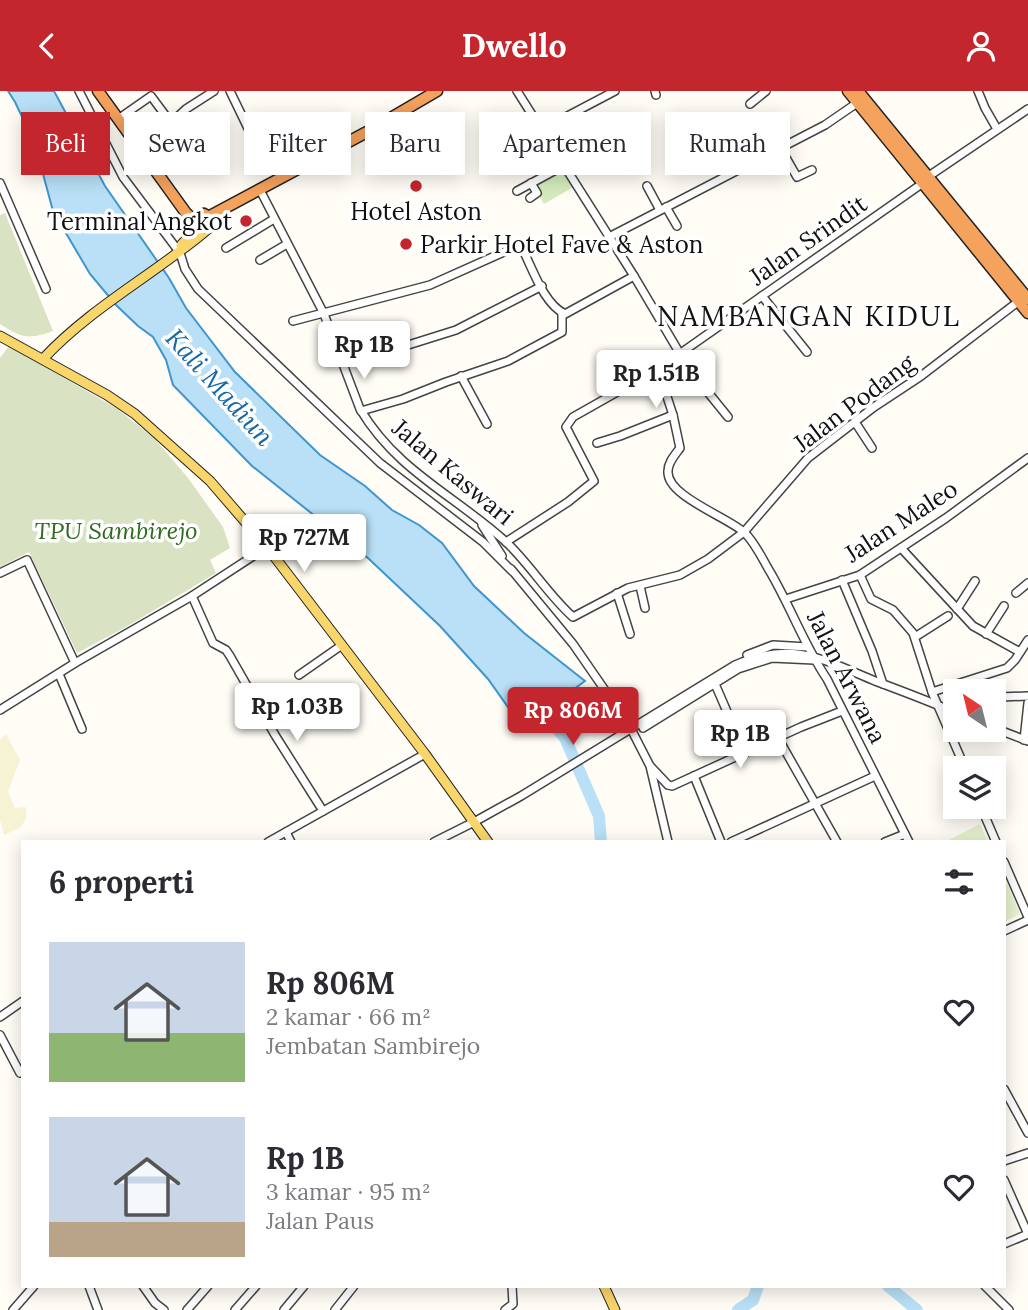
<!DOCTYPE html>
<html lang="id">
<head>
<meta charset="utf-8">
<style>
  body { margin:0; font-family:Lora,serif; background:#f7f7f7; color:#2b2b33; height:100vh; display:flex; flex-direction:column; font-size:26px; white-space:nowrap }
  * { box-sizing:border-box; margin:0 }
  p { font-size:23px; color:#7c7c81 }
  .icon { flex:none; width:38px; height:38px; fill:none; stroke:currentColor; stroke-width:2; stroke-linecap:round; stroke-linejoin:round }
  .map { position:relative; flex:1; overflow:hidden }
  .drawer { position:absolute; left:21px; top:749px; width:985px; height:448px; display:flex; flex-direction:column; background:#fff; border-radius:0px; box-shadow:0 4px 18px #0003 }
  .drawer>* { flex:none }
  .top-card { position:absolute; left:21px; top:21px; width:987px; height:63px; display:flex; gap:14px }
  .needle { width:46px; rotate:325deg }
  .controls { position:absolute; left:943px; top:588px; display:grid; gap:14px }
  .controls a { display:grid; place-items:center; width:63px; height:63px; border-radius:0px; background:#fff; box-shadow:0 4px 18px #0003; font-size:35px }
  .price { position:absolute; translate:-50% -60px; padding:0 16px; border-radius:7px; background:#fff; color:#222; font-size:23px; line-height:46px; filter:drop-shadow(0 2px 4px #0008) }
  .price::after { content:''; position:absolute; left:50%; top:42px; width:21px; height:16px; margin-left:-10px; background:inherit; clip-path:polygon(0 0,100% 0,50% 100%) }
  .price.on { background:#c4262e; color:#fff }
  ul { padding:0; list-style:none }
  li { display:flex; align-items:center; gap:21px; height:175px; padding:0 28px }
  li span { display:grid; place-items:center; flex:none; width:196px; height:140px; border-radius:0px; color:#555 }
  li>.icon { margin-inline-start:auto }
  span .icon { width:84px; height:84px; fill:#fffc; stroke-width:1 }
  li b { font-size:30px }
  h2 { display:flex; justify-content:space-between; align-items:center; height:84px; padding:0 28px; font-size:30px }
  .tag { padding:0 24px; border-radius:0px; background:#fff; box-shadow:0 4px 18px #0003; font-size:24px; line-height:63px }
  .tag.on { background:#c4262e; color:#fff }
  header { display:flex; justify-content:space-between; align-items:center; height:91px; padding:0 28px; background:#c4262e; color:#fff; font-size:32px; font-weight:700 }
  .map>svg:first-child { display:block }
  .farmland { fill:#f6f3d4 }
  .green { fill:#d5ebbd }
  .cemetery { fill:#d9e3c4 }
  .pitch { fill:#e6f2cf }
  .water { fill:#b9e0f7; stroke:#3f96cf; stroke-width:2 }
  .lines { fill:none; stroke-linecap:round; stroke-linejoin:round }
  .river { stroke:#b9e0f7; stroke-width:12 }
  .minor-casing { stroke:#444; stroke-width:10 }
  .major-casing { stroke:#222; stroke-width:11 }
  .highway-casing { stroke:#222; stroke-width:13 }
  .minor { stroke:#fff; stroke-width:7 }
  .major { stroke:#f9d66b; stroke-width:9 }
  .highway { stroke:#f5a25d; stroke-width:10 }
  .poi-dot { fill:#c4262e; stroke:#fff; stroke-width:2.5 }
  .labels { text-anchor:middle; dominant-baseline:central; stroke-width:7; stroke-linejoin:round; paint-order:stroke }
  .poi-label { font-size:24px; fill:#111; stroke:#fff }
  .street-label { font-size:24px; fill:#111; stroke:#fff }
  .park-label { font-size:24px; font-style:italic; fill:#2f6b1f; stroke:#fff }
  .water-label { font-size:26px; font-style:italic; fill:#1768a6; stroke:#fff }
  .quarter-label { font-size:28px; letter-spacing:2px; fill:#111; stroke:#fff }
</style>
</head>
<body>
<header><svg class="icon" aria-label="back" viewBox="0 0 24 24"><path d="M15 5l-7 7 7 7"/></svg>Dwello<svg class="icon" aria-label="person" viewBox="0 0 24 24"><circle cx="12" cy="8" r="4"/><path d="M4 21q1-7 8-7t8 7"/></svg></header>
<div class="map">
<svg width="1028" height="1219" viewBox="0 0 1028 1219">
  <rect width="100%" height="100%" fill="#fffdf5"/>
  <polygon class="farmland" points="6,643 20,669 8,701 15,717 26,716 26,728 20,737 4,744 0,729 0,649"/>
  <polygon class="green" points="563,76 575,95 544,113 533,93"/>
  <g class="cemetery">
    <path d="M 5,122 L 53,240 C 28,249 22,247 0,233 L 0,124 Z"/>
    <polygon points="9,255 116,317 154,347 188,387 223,436 230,457 210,469 216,482 126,536 77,562 29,461 0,476 0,267"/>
  </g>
  <g class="pitch">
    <polygon points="980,733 988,751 945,751"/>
    <polygon points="1005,788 1020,823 1005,830 1004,830"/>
  </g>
  <polygon class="water" points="8,0 54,0 105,95 169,187 186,217 235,281 320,364 365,395 392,419 419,434 442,452 474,495 524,542 585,590 522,636 488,588 440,535 369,468 252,375 173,294 166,269 153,246 138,235 116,214 90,183 53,120 35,53 15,11"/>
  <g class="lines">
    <g class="river">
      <polyline points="533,609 565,647 599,725 601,751"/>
      <polyline points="888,1195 917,1219"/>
      <polyline points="738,1219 753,1209 758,1195"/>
    </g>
    <defs>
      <g id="minor">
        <polyline points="79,0 123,86 180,162 185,178 198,198 380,372 483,451 512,480"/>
        <polyline points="230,0 258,58"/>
        <polyline points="517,0 634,185 689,278 728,326"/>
        <polyline points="655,0 656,4"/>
        <polyline points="978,0 985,17 997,38"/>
        <polyline points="750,13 766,0"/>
        <polyline points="118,28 151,5 171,32 186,18 214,0"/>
        <polyline points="541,39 615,0"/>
        <polyline points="781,58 797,86 812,79"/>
        <polyline points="558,67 595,43"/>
        <polyline points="929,85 1028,18"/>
        <polyline points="0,92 46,198"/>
        <polyline points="647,95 660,119"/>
        <path d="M 260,99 L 324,223 L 360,318 C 397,380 454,404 505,450 C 530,473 548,504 573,526 L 628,497 L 680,484 L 708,468 L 744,441 L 808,367 L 874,316 L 921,285 L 1019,210"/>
        <polyline points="517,100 563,75"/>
        <polyline points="530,107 537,102 531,92"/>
        <polyline points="666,116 677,135"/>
        <polyline points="609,146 825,34 857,12"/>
        <polyline points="226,157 274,128"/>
        <polyline points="260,169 287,153"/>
        <polyline points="762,205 807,261"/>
        <path d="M 293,230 L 430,194 L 515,156 L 523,159 C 533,179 544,213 565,223 L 634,185"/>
        <polyline points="379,268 405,255 456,239 542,195"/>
        <polyline points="615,271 658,278"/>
        <path d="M 658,278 L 673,324 L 680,357 C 675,364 668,371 668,380 C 666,405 728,426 745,442 C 755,452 762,467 769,479 C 790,514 804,554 827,588 L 909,751"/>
        <polyline points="461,285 487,333"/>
        <polyline points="361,320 403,308 446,291 508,270 562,241 562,222"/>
        <polyline points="855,331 872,357"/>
        <polyline points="597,352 620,345 673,324"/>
        <polyline points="482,434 502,465"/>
        <polyline points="506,451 568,411 594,390 566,336 573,326 658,278 923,92"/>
        <polyline points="901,457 973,535 1020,561"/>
        <polyline points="511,478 573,553 629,634 650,675 668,751"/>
        <polyline points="0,482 27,469 75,572 0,619"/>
        <polyline points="860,484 871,508 893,519 913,542 932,601 965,677"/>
        <polyline points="842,489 872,560 883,593"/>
        <polyline points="640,495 645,517"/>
        <polyline points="617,502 630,543"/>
        <polyline points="1016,502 1028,492"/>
        <polyline points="192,505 213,552 226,559 230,565 275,644 323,720"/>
        <polyline points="786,508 860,484 946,427 1028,367"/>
        <polyline points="957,518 975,490"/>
        <polyline points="986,543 1004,515"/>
        <polyline points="915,546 948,525"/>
        <polyline points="747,564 773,554 808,556"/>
        <polyline points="75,572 192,505 267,456"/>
        <polyline points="59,583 82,638"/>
        <polyline points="299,584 342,554"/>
        <polyline points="715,593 745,662"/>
        <polyline points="932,601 1007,577 1015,569 1028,549"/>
        <polyline points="994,633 1000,606 1028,605"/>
        <polyline points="643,637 738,578 772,567 814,569"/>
        <polyline points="994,637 1028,650"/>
        <polyline points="778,647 837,751"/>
        <polyline points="1024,649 1028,612"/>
        <polyline points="651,676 668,694 672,695 801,636 842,620"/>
        <polyline points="694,685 721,751"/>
        <polyline points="981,716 996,751"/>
        <polyline points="286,741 291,751"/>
        <polyline points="268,751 425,663"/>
        <path d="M 434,751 L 474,731 L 521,705 L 735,574 C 792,549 822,568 875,590 C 902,600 929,610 956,622"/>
        <polyline points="731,751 875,685"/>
        <polyline points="885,751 905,743"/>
        <polyline points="1004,771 1028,826"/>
        <polyline points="1004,840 1028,829"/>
        <polyline points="0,926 23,910"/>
        <polyline points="0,944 20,982"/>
        <polyline points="1004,998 1028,1042"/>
        <polyline points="1004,1070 1028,1062"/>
        <polyline points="1004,1089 1028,1143 1004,1153"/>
        <polyline points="89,1195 98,1219"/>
        <polyline points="143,1195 155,1212 164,1219"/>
        <polyline points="985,1195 1009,1219"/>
        <polyline points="13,1219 34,1195"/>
        <polyline points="187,1219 208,1195"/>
        <polyline points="235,1219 256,1195"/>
        <polyline points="284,1219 304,1195"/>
        <polyline points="335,1219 354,1195"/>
        <polyline points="505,1219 513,1213 512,1195"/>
      </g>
      <g id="major">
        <polyline points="181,154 199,135"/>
        <polyline points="0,245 107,304 135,323 210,390 267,456 425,663 488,751"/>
        <path d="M 43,268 C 90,217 155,183 208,138"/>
        <polyline points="604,1195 615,1219"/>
      </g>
      <g id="highway">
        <polyline points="98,0 186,122 203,138 211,135 212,128 204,123 198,128 198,132"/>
        <polyline points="848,0 1028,222"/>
        <polyline points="858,0 1028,208"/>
        <polyline points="210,125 365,42 437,0"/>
      </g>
    </defs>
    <use href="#minor" class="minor-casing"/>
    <use href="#major" class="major-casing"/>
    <use href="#highway" class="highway-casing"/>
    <use href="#minor" class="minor"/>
    <use href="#major" class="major"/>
    <use href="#highway" class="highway"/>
  </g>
  <g class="poi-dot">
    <circle cx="416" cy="95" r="7"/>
    <circle cx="246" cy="130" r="7"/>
    <circle cx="406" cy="153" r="7"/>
  </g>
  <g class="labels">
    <g class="poi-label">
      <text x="416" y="120">Hotel Aston</text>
      <text x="232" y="130" text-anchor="end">Terminal Angkot</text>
      <text x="420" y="153" text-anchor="start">Parkir Hotel Fave &amp; Aston</text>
    </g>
    <g class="street-label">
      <text transform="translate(808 149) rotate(-35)">Jalan Srindit</text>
      <text transform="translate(854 312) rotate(-37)">Jalan Podang</text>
      <text transform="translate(453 381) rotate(40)">Jalan Kaswari</text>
      <text transform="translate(901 430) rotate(-33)">Jalan Maleo</text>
      <text transform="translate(847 586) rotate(63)">Jalan Arwana</text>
    </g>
    <g class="park-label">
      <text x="116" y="439">TPU Sambirejo</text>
    </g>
    <g class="water-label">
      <text transform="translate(220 296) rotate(48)">Kali Madiun</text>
    </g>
    <g class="quarter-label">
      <text x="809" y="225">NAMBANGAN KIDUL</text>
    </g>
  </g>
</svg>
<div class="controls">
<a><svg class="needle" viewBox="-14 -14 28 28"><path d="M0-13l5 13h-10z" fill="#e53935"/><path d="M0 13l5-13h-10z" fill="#7c7c81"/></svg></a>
<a><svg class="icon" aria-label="layers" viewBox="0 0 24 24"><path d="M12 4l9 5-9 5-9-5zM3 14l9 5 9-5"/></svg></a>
</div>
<b class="price" style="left:364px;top:290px">Rp 1B</b>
<b class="price" style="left:656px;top:319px">Rp 1.51B</b>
<b class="price" style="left:304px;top:483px">Rp 727M</b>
<b class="price" style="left:297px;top:652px">Rp 1.03B</b>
<b class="price on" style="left:573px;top:656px">Rp 806M</b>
<b class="price" style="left:740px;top:679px">Rp 1B</b>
<div class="top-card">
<a class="tag on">Beli</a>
<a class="tag">Sewa</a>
<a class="tag">Filter</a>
<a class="tag">Baru</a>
<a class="tag">Apartemen</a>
<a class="tag">Rumah</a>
</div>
<section class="drawer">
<h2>6 properti<svg class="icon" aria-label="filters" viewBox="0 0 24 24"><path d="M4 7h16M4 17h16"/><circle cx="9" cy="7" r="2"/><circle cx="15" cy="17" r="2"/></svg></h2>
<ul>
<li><span style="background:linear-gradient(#c9d6e8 65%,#8fb573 0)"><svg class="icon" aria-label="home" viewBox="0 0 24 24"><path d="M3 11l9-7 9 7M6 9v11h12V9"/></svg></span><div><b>Rp 806M</b><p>2 kamar · 66 m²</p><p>Jembatan Sambirejo</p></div><svg class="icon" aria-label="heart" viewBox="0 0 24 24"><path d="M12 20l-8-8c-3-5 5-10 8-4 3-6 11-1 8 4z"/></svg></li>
<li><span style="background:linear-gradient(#c9d6e8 75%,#b9a48a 0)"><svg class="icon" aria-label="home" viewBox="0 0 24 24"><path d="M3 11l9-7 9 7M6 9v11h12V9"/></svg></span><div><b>Rp 1B</b><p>3 kamar · 95 m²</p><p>Jalan Paus</p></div><svg class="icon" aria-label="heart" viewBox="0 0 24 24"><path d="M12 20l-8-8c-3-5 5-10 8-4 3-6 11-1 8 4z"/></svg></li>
</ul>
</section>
</div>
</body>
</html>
